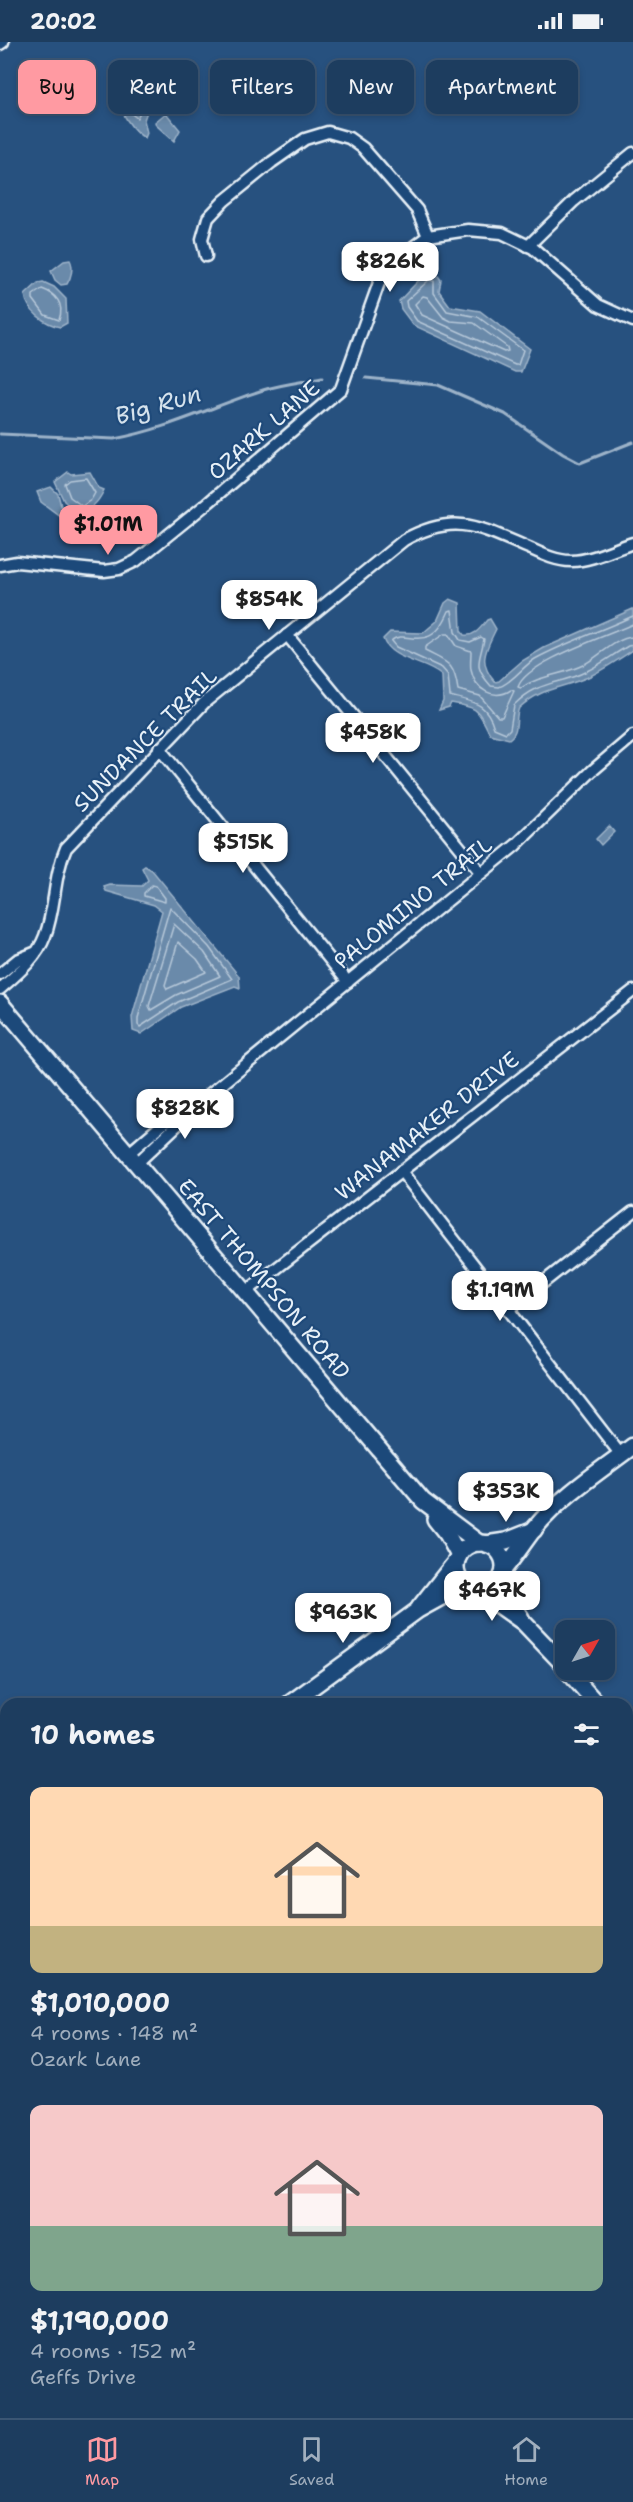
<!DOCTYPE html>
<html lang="en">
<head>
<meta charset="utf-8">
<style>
  body { margin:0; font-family:"Shantell Sans",sans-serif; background:#2a4868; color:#f1f3f6; height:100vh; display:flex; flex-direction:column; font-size:22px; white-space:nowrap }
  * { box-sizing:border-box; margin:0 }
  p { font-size:20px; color:#a0aebd }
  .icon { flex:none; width:33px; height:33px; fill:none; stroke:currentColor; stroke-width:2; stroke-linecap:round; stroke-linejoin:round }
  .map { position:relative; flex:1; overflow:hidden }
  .sheet { position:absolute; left:0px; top:1656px; width:633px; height:720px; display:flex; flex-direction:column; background:#1d3d5f; border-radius:18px 18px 0 0; box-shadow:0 3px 9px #0003,0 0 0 2px #3b5674 }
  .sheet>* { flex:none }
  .top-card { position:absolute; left:18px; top:18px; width:597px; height:54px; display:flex; gap:12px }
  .needle { width:39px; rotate:51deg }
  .controls { position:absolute; left:555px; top:1578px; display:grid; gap:12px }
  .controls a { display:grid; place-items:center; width:60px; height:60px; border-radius:12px; background:#1d3d5f; box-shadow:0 3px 9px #0003,0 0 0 2px #3b5674; font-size:30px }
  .price { position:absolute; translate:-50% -51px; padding:0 14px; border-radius:12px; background:#fff; color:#222; font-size:20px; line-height:39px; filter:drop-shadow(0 2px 3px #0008) }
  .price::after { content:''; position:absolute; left:50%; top:36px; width:18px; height:14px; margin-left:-9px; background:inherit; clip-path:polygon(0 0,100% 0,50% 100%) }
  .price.active { background:#ff9aa2; color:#111 }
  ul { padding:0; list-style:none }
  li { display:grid; align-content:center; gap:12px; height:318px; padding:0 30px }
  li span { display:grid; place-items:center; height:186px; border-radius:12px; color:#555 }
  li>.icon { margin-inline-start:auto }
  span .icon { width:108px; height:108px; fill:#fffc; stroke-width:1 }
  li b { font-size:26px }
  h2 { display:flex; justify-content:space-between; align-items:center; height:72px; padding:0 30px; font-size:26px }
  .chip { padding:0 21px; border-radius:12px; background:#1d3d5f; box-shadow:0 3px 9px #0003,0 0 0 2px #3b5674; font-size:21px; line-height:54px }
  .chip.active { background:#ff9aa2; color:#111 }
  .status { display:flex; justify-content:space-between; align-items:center; height:42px; padding:0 30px; background:#1d3d5f; direction:ltr }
  .status svg { height:16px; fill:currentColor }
  .menu { display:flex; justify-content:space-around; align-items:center; height:84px; border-top:2px solid #3b5674; background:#1d3d5f; font-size:16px; color:#a0aebd }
  .menu a { display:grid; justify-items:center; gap:3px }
  .menu .active { color:#ff9aa2 }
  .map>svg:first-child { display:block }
  .water { fill:#6b8aaa; stroke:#9db3c9; stroke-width:1.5 }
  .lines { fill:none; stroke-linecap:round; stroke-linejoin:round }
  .shore { stroke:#b6c8d9; stroke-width:1.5 }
  .stream { stroke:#9db3c9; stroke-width:3 }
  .street-casing { stroke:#e8f1f8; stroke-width:15 }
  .secondary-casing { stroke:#e8f1f8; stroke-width:20 }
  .street { stroke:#1f4a7a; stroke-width:10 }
  .secondary { stroke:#1f4a7a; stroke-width:15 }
  .labels { text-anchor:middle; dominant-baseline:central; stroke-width:4.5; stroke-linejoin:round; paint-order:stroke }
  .street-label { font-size:22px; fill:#e8f1f8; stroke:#1f4a7a }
  .water-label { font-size:24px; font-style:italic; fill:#d5e2ec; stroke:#1f4a7a }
</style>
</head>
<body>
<div class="status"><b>20:02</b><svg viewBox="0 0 49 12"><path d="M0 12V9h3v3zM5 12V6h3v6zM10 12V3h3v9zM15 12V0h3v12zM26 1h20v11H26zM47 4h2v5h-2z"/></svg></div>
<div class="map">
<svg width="633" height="2376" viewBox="0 0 633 2376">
  <rect width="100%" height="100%" fill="#27517f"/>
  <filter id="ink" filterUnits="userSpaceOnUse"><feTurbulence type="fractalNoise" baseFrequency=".0167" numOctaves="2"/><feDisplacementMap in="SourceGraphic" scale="12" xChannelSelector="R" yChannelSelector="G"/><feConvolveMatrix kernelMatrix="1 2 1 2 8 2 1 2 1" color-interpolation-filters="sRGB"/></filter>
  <g filter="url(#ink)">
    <g class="water">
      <path d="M 121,30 L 127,31 L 150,61 L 144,78 L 147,91 L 145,96 C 133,90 118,68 118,54 C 118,47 121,41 118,34 Z"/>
      <polygon points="166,71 180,88 174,99 156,83 155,80"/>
      <path d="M 70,218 C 74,225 71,236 67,242 L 61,243 L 55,238 L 51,229 L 64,219 Z"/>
      <polygon points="435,230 441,238 439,249 450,264 480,269 530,307 521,330 515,330 413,283 401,267 399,259 422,235"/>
      <path d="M 43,240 L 54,245 L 66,257 L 67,281 L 60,285 C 45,282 27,269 25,253 L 38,241 Z"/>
      <path d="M 68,430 L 71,432 L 90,430 L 99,446 L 104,448 C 99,459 92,469 78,471 L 64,459 L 55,440 Z"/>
      <polygon points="51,445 58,452 61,464 72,472 64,477 41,460 37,450"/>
      <path d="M 450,557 L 460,561 L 461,589 L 464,593 C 475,595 481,585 487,578 L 490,577 L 496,587 C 486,608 477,620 495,640 L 499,639 L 522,619 L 544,606 L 633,567 L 633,608 C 619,617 603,628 588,635 C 561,647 542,645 519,666 C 514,678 520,689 509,697 L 490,692 C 477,668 481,666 451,661 L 449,665 L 439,668 L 443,659 L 442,634 C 426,619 391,619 383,597 L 390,590 L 423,591 L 437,579 L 445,561 Z"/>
      <polygon points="609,784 614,790 601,803 596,797"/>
      <polygon points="145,824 152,828 239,934 240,946 235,944 181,965 141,992 133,989 132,975 162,869 154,863 106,849 104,845 110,843 142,844 148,838 142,826"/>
      <polygon points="6,2094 6,2230 0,2227 2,2097"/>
    </g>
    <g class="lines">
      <g class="shore">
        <path d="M 127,46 L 144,63 L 137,76 C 128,71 120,55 127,46 Z"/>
        <polygon points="429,238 434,239 434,251 447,269 478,275 523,308 518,323 515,323 417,279 407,265 406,259"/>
        <path d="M 42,247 C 56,252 65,262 59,278 L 45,273 L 33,257 L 33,253 Z"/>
        <polygon points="423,254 427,255 443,275 451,279 474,281 507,305 508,309 504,310 422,273 415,262"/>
        <polygon points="86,436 95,451 91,458 82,464 70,455 65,442 70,438"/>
        <path d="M 633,574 C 601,589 566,600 535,617 C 522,625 513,640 499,645 L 491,644 C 472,623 480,620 484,597 L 481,595 L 470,600 L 460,598 L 455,590 L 452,568 L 449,569 C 429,616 406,585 391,599 L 396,605 L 442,626 L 448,633 L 450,654 C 472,660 487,660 494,686 L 506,691 L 510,687 L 514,663 C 540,637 558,644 587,629 C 601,622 614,612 628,604 L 633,603"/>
        <path d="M 633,582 C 607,594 526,620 518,645 L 521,646 C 540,633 563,633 583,623 C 599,615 615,596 633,595"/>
        <path d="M 444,592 L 448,592 L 456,604 L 471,609 C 471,615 470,622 471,628 C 475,648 494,659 511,648 L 514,649 L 502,675 L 498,675 L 480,654 L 458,648 C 454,620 448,621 425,609 L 425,605 Z"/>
        <polygon points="152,843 156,844 165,856 165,860 144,854 144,851"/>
        <polygon points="170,865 209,905 232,937 178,960 140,985 138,983 138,976"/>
        <polygon points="174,882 204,910 220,934 176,953 151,968 149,964"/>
        <polygon points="178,900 197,917 206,930 167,947 165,943"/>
      </g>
      <g class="stream">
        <polyline points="366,336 438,343 505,372 563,412 580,421 633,400"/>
        <path d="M 0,392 L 114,397 C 165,388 214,364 263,348 C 282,342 302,340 322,336"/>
      </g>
      <defs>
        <g id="street">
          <polyline points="0,2 3,0"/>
          <polyline points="528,204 574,159 633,111"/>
          <polyline points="206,214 202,197 208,176 224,159 272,120 305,97 328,90 349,96 363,106 417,168 428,194"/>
          <polyline points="0,523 17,520 104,529 119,527 136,519 209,460 341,347 380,238 401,214 428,194 468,188 502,191 533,206 598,263 633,279"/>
          <polyline points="287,593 481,831"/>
          <polyline points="159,706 348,940"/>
          <polyline points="0,932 17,918 34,911"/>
          <path d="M 0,947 C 17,932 37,916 45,894 C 56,865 53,835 66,806 L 205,660 L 404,498 C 457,469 481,486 531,507 C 544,513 557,519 571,519 C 591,519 614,507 633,501"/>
          <polyline points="128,1112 164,1081 196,1061"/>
          <polyline points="136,1122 211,1051 516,803 592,729 633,694"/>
          <polyline points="401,1129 621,1413"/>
          <polyline points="246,1250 633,949"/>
          <polyline points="508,1268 633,1170"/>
          <polyline points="0,1932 6,1940"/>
          <polyline points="627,1993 633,1988"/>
          <polyline points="627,2153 633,2148"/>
          <polyline points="627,2207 633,2215"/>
          <polyline points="0,2306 6,2307"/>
          <polyline points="257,2370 273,2376"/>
          <polyline points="597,2370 602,2376"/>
          <polyline points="81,2376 82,2370"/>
          <polyline points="353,2376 356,2370"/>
        </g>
        <g id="secondary">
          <polyline points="0,961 423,1459 479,1501"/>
          <polyline points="435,1477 447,1492 459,1514"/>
          <circle cx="480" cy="1525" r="24"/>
          <polyline points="486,1502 506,1499 534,1488"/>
          <path d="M 504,1527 C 515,1514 524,1500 534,1487 C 561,1454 600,1429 633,1404"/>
          <polyline points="502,1534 508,1556 521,1576"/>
          <polyline points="479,1549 524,1581 566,1625"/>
          <polyline points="419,1566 457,1518"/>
          <polyline points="567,1628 597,1662"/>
          <polyline points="289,1662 418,1568 449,1551 471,1547"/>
          <polyline points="627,1697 633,1704"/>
          <polyline points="0,1874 6,1869"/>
        </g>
      </defs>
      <use href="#street" class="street-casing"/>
      <use href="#secondary" class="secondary-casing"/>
      <use href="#street" class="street"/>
      <use href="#secondary" class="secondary"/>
    </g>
  </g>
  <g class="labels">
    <g class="street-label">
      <text transform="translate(264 388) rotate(-41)">OZARK LANE</text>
      <text transform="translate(145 698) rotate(-45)">SUNDANCE TRAIL</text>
      <text transform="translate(413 861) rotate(-39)">PALOMINO TRAIL</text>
      <text transform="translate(427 1084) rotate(-38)">WANAMAKER DRIVE</text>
      <text transform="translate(264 1237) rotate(50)">EAST THOMPSON ROAD</text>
    </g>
    <g class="water-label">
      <text transform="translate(158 363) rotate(-16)">Big Run</text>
    </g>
  </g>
</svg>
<div class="controls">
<a><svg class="needle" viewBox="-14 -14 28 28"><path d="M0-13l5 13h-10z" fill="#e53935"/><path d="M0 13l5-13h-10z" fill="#a0aebd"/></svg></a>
</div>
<b class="price" style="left:390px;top:251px">$826K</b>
<b class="price active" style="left:108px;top:514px">$1.01M</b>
<b class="price" style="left:269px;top:589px">$854K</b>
<b class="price" style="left:373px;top:722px">$458K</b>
<b class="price" style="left:243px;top:832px">$515K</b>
<b class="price" style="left:185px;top:1098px">$828K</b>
<b class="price" style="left:500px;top:1280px">$1.19M</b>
<b class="price" style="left:506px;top:1481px">$353K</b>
<b class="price" style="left:492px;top:1580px">$467K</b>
<b class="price" style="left:343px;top:1602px">$963K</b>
<div class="top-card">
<a class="chip active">Buy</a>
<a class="chip">Rent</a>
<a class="chip">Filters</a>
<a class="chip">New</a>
<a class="chip">Apartment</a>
</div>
<section class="sheet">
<h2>10 homes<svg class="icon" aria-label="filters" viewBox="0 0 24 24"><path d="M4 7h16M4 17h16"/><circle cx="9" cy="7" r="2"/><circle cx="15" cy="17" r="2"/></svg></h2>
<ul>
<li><span style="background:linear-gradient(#ffd9b3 75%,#c2b280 0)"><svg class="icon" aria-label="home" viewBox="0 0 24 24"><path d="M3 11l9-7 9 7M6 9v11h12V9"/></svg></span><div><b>$1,010,000</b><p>4 rooms · 148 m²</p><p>Ozark Lane</p></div></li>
<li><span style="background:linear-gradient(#f6c9c9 65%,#7fa58c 0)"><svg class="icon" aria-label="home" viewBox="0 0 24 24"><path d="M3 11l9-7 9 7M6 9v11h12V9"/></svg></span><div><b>$1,190,000</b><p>4 rooms · 152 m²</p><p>Geffs Drive</p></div></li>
</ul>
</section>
</div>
<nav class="menu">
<a class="active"><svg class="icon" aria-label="map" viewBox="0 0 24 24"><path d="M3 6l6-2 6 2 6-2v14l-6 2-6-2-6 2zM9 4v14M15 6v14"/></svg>Map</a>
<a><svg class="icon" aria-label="saved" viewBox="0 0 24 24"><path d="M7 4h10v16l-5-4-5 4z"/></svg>Saved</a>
<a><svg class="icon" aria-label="home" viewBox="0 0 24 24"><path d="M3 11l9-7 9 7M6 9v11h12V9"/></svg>Home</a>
</nav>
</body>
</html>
